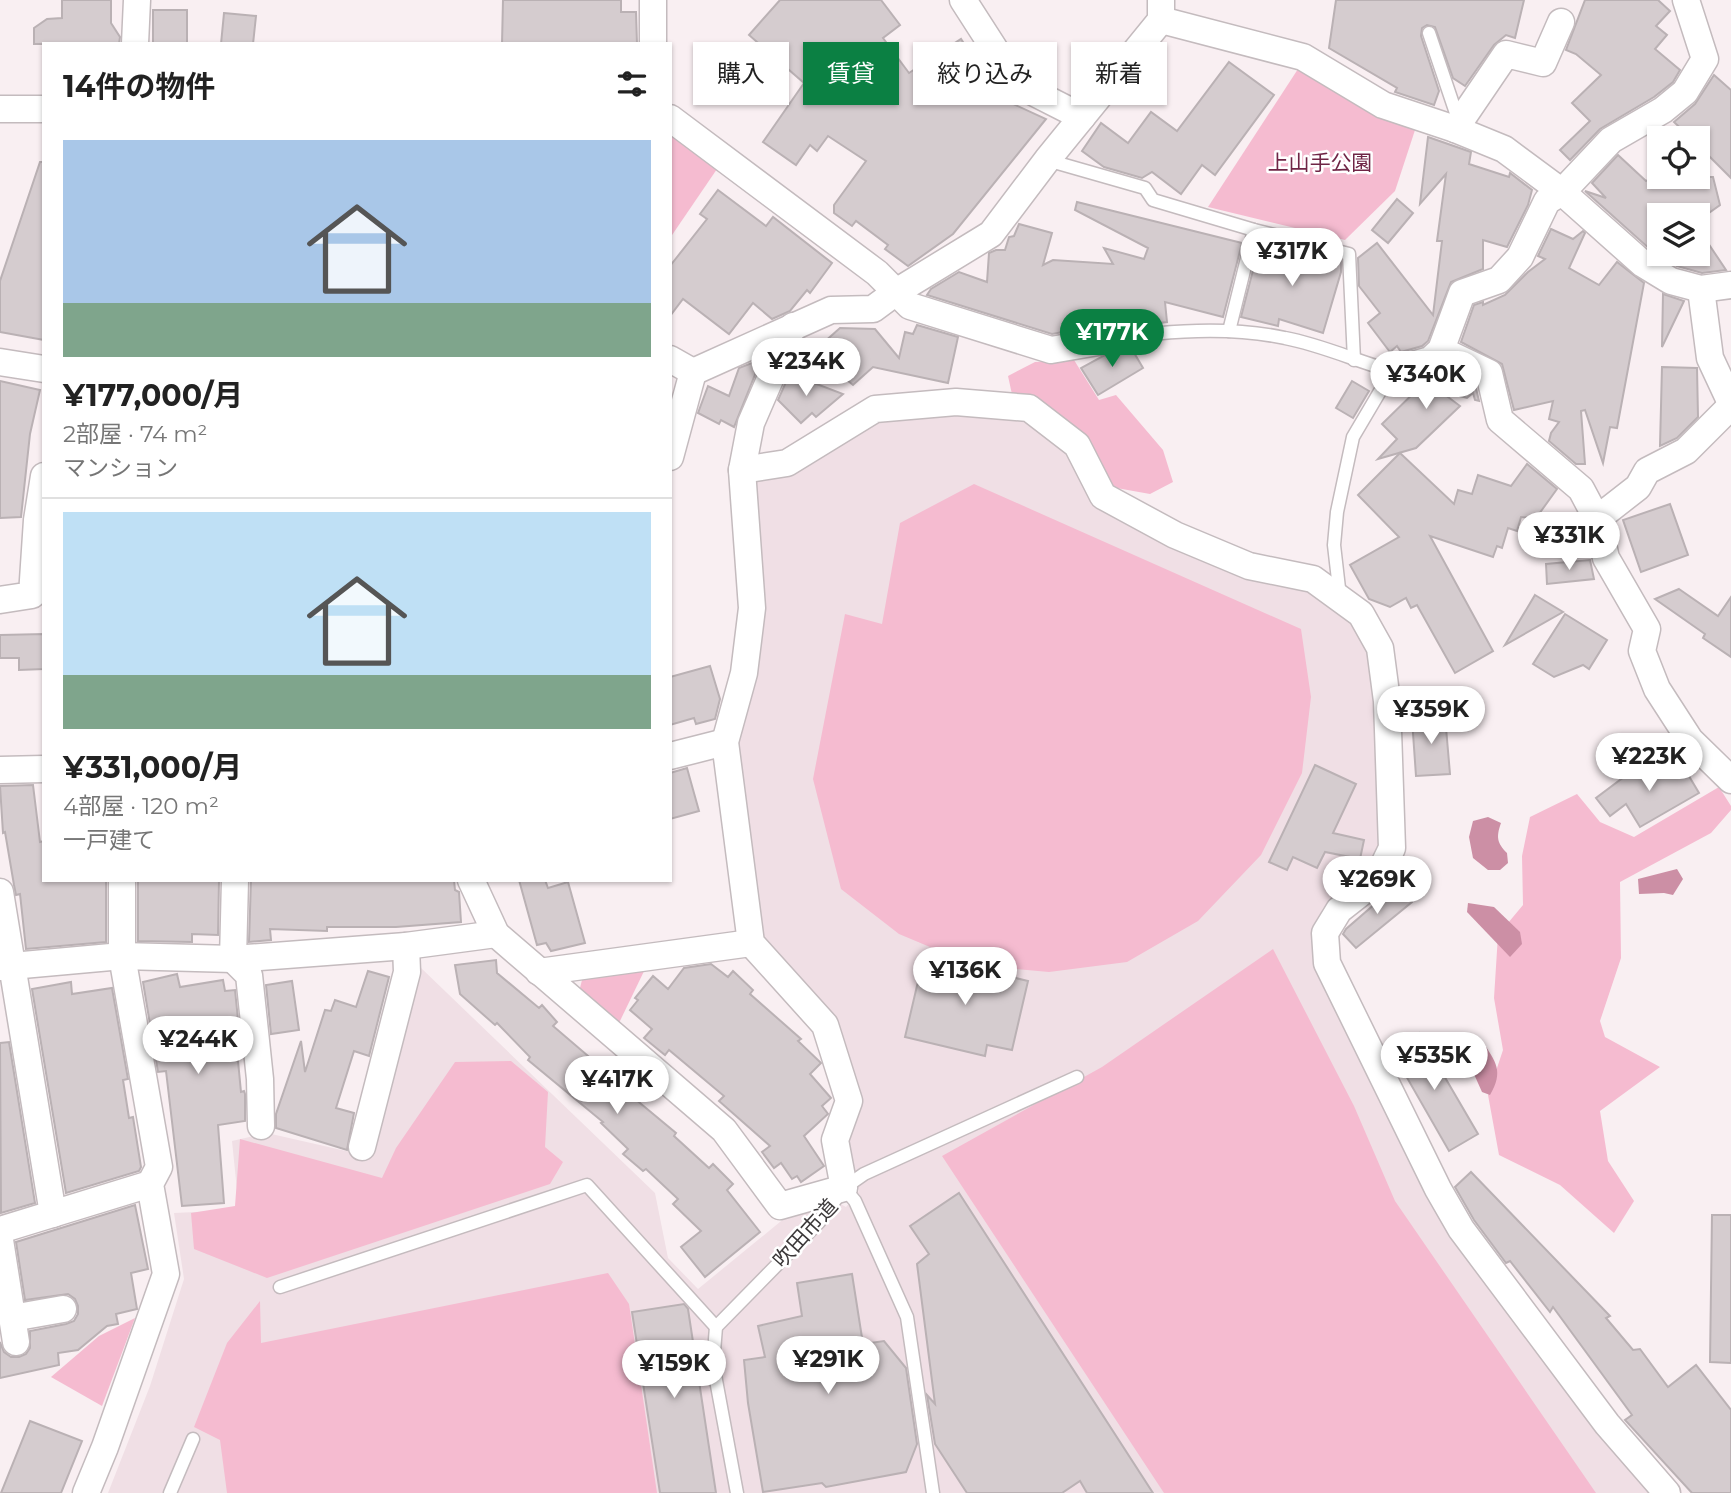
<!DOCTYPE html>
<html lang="ja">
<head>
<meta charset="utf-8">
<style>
  body { margin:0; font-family:Montserrat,"Noto Sans JP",sans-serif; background:#f2f2f2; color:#222; height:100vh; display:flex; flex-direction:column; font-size:26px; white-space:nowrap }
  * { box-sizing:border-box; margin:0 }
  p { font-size:23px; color:#767676 }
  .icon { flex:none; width:38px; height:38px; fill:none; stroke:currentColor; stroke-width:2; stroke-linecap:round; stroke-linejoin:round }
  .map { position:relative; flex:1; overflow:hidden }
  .details { position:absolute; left:42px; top:42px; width:630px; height:840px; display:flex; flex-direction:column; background:#fff; border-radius:0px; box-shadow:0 2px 5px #0004 }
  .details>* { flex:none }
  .banner { position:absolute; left:693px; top:42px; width:665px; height:63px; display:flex; gap:14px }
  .tools { position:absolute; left:1647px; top:126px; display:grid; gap:14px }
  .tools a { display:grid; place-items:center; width:63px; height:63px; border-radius:0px; background:#fff; box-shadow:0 2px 5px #0004; font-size:35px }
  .price { position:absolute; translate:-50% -60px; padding:0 16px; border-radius:24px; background:#fff; color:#222; font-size:23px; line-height:46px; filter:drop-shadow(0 2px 4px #0008) }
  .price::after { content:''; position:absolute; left:50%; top:42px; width:21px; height:16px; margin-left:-10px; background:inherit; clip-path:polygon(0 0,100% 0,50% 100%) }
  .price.on { background:#0b8043; color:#fff }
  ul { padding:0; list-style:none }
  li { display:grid; align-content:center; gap:14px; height:371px; padding:0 21px }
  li+li { border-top:2px solid #e0e0e0 }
  li span { display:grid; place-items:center; height:217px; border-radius:0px; color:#555 }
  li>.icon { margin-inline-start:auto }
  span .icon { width:126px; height:126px; fill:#fffc; stroke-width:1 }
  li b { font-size:30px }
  h2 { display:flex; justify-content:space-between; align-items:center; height:84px; padding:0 21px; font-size:30px }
  .pill { padding:0 24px; border-radius:0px; background:#fff; box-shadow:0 2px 5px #0004; font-size:24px; line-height:63px }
  .pill.on { background:#0b8043; color:#fff }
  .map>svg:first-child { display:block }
  .built { fill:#f0dfe5 }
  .green { fill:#f5bbd0 }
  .water { fill:#cc8fa5 }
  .building { fill:#d5cccf; stroke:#bab1b4; stroke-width:2 }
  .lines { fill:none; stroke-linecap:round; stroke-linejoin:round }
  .service-casing { stroke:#c4bbbe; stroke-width:15 }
  .minor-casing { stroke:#c4bbbe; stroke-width:29 }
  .service { stroke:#fff; stroke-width:12 }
  .minor { stroke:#fff; stroke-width:26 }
  .labels { text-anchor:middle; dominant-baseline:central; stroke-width:5; stroke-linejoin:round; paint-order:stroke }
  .park-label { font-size:21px; fill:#6f2546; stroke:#fff }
  .street-label { font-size:21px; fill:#3b3839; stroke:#fff }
</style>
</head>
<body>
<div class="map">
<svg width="1731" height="1493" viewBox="0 0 1731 1493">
  <rect width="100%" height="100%" fill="#f9eff2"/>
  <polygon class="built" points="958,410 1028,414 1068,450 1098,502 1310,586 1353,619 1370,648 1382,736 1383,842 1372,871 1323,908 1313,936 1412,1158 1428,1199 1595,1426 1653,1493 108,1493 150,1386 184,1279 174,1213 239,1210 232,1141 267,1133 368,1156 420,967 655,1193 668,1258 698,1289 797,1208 835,1201 846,1207 859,1191 845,1143 860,1103 761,939 736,724 748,484 877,419"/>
  <g class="green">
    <polygon points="1298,69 1416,127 1395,191 1345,240 1208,207"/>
    <polygon points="670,135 717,169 670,238"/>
    <polygon points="1074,360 1099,400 1116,395 1163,450 1173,482 1150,494 1111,487 1013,399 1008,376 1035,362"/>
    <polygon points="974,484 1301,629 1311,697 1302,773 1261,855 1198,921 1127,962 1049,972 973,965 899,934 841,889 813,779 845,614 882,624 900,523"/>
    <polygon points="1719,787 1731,806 1731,810 1711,833 1620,882 1621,958 1600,1021 1605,1037 1660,1067 1600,1111 1608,1161 1634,1201 1614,1233 1560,1185 1499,1155 1488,1095 1503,1050 1494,998 1498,935 1523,905 1522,856 1530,817 1577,794 1600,822 1634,837"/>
    <polygon points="1273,949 1354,1106 1395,1201 1596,1493 1164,1493 942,1156 1102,1067"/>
    <polygon points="646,967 619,1023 580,988 583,976"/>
    <polygon points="511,1061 548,1092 545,1147 563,1162 550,1184 267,1278 194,1249 191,1213 235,1206 240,1139 382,1178 396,1148 455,1062"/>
    <polygon points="608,1273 629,1304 657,1493 227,1493 220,1440 194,1427 227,1343 260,1301 261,1343"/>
    <polygon points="135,1318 102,1406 51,1377 99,1336"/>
  </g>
  <g class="water">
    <path d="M 1488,817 L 1501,823 C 1496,837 1497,843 1507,853 L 1508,863 L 1500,870 L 1488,870 L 1473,858 L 1469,837 L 1473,821 Z"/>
    <polygon points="1677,869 1683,879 1673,895 1664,893 1639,894 1638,879"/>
    <polygon points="1468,903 1494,907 1520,932 1522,944 1510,957 1467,912"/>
    <path d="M 1482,1041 C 1496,1062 1504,1071 1490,1095 L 1482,1092 L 1469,1063 Z"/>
  </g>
  <g class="building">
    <polygon points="62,0 111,0 111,23 120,37 119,44 34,44 34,28 47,19 62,18"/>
    <polygon points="503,0 621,0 621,12 636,12 637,44 502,44"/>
    <polygon points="780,0 881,0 900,25 883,38 909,73 961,39 998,97 1046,119 953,234 908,266 885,249 888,245 856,221 852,226 834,213 834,205 866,161 828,136 817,151 810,145 796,165 763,142 804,83 749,35"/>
    <polygon points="1336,0 1524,0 1515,38 1506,35 1494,45 1465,86 1453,78 1435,27 1427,25 1422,28 1421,36 1439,91 1434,105 1395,92 1397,88 1329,48"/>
    <polygon points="1585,0 1658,0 1670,11 1656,26 1667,35 1655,49 1680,70 1673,82 1654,97 1600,129 1570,160 1560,150 1590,121 1572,103 1601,75 1576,54 1566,50"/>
    <rect x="153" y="10" width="34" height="34"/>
    <polygon points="224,13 256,16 253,44 221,44"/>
    <polygon points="1229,62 1274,95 1215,175 1202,165 1181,194 1152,172 1142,178 1104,167 1082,151 1101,123 1128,143 1151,112 1177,131"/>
    <polygon points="1714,75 1731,90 1731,178 1698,145 1698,138 1691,138 1674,122 1695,104"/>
    <polygon points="1428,137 1471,152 1469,164 1509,177 1510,173 1532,190 1528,205 1507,247 1483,240 1483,269 1451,282 1428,341 1422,346 1401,352 1397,346 1390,352 1368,323 1380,313 1359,286 1358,258 1377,243 1433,315 1442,241 1437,241 1446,174 1420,204"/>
    <polygon points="1618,155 1646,181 1653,177 1713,177 1720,205 1706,215 1659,215 1659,254 1698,254 1698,228 1726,270 1702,273 1677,266 1652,251 1585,191 1606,198 1592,183"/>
    <polygon points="40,162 44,162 44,340 0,332 0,281"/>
    <polygon points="718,190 766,226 773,217 832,263 810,293 807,290 790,311 772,319 753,303 729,334 683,299 670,316 670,266 707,219 700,214"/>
    <polygon points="1397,199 1413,213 1388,243 1372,230"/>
    <polygon points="1077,202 1242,243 1223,317 1165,302 1167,322 1119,327 1120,329 1109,331 1096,326 1052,334 927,295 931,289 959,272 987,282 989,253 996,250 1005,250 1009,237 1014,236 1019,224 1052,233 1043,265 1053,260 1113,264 1104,248 1144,259 1148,248 1075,210"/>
    <polygon points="1551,229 1573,239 1583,231 1585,233 1569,268 1599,285 1617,262 1644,283 1617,428 1610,427 1603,463 1585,410 1581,411 1585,464 1576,464 1549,441 1551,433 1559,422 1549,419 1553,401 1514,410 1502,364 1461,342 1474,305 1483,302 1483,305 1505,295 1528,272 1545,259 1538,256"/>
    <polygon points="1260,243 1341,261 1341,272 1323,333 1279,319 1278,326 1241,317"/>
    <polygon points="1663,294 1684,301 1662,347"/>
    <polygon points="917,325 958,337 948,383 873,367 853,385 813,352 840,328 875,329 899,358 905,332 913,334"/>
    <polygon points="1130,346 1143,368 1098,395 1081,368 1107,354 1112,348"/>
    <polygon points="757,361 760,362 734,427 721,420 719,424 698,413 708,386 729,396 739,368"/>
    <polygon points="1662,367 1697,368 1698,417 1677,438 1660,446"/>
    <polygon points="1444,369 1475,384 1479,401 1475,400 1473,393 1467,398 1440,391 1460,406 1416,448 1378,459 1397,439 1382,424 1425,382 1422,379 1435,375"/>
    <polygon points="790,373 793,375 843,394 816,417 812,413 801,423 778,400"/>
    <polygon points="0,381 40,390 30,434 21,517 0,518"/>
    <polygon points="1352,381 1369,391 1353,418 1336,408"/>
    <polygon points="1400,453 1454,504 1458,490 1472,494 1478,475 1511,486 1527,464 1557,489 1531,525 1532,518 1521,517 1517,531 1508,528 1502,548 1497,546 1493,557 1430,536 1493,651 1455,673 1417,605 1411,608 1406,598 1390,607 1369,599 1350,565 1399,537 1358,495"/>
    <polygon points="1670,504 1688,555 1641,572 1623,520"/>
    <polygon points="1590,560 1594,579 1547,584 1546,564"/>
    <polygon points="1679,589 1718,616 1731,597 1731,657 1703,638 1705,634 1655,599"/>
    <polygon points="1535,595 1563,612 1505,645"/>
    <polygon points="1565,614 1607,640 1589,669 1583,665 1554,677 1533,664"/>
    <polygon points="44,634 44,669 19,670 19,658 0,658 0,635"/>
    <polygon points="710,666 720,699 715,719 696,724 694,718 670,725 670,677"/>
    <polygon points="1445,716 1450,774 1416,776 1412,719"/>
    <polygon points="1680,761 1699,793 1640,827 1626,804 1610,816 1596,798 1640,765 1645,781"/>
    <polygon points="1315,765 1356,784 1333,833 1364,840 1360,859 1325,852 1317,868 1293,857 1287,870 1269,862"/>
    <polygon points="687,768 699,811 670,819 670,773"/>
    <polygon points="33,785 40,842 44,841 44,880 106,880 106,942 26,949 20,894 16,895 14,885 5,832 3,833 0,786"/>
    <polygon points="138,880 219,880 218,935 192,934 192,942 138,941"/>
    <polygon points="251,880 454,880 455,890 459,892 461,922 396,927 327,927 327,931 270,929 271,940 249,942"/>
    <polygon points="519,880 545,880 548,888 568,882 585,943 551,951 546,943 537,945"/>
    <polygon points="1398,884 1412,902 1356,948 1343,934 1346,929"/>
    <polygon points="924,956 1028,981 1012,1050 987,1045 985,1056 905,1037"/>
    <polygon points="496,960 497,973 539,1008 542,1005 557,1022 553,1026 601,1067 599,1069 676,1133 674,1136 709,1168 713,1164 733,1184 727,1190 760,1232 705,1277 681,1247 701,1231 673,1204 678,1199 646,1169 643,1171 623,1154 628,1149 601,1123 603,1122 528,1060 530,1057 497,1023 495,1025 460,994 455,965"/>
    <polygon points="711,964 728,977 733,971 753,990 750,994 801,1039 798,1041 821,1063 810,1074 831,1098 822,1106 828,1114 804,1136 824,1166 801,1182 797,1176 792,1179 781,1163 774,1168 762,1152 770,1146 719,1101 724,1096 669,1050 665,1055 644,1038 652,1029 630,1010 638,1000 635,998 653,976 668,989 684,968"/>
    <polygon points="368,971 389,977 369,1056 354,1051 336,1108 354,1113 347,1150 276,1128 276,1114 301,1041 305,1072 325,1010 331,1011 335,1000 356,1007"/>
    <polygon points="177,974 180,987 223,980 225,991 235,990 240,1039 236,1040 241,1092 244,1091 245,1094 245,1121 218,1125 224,1203 182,1206 166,1071 158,1072 143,982"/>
    <polygon points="292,981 299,1030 271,1034 266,985"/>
    <polygon points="71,982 72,994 112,988 128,1079 123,1080 129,1118 133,1117 141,1167 139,1171 66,1193 32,989"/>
    <polygon points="1419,1033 1478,1134 1449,1151 1390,1048"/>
    <polygon points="9,1042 35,1203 1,1213 0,1043"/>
    <polygon points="1471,1172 1610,1316 1606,1318 1633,1350 1640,1349 1668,1387 1696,1365 1731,1410 1731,1493 1692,1493 1625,1420 1632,1415 1553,1307 1550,1312 1510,1261 1506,1263 1474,1220 1455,1187"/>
    <polygon points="959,1193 1153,1493 1087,1493 1080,1481 1062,1493 967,1493 935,1444 927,1395 935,1404 917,1264 929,1254 910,1226"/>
    <polygon points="135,1205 148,1269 131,1273 137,1309 116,1314 118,1324 107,1326 78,1350 58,1353 59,1365 0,1378 0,1342 4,1352 11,1357 19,1357 26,1354 30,1348 30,1331 66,1324 74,1321 78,1314 78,1306 75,1299 68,1294 25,1300 16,1242"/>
    <polygon points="1712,1215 1731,1215 1731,1363 1710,1362"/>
    <polygon points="852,1274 863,1344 884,1341 906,1368 917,1444 906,1472 826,1487 822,1483 763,1492 748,1403 744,1360 765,1357 758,1326 802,1316 797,1283"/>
    <polygon points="684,1304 688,1309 716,1493 660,1493 632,1312"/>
    <polygon points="30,1421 82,1441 61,1493 1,1493"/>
  </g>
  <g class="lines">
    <defs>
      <g id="service">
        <polyline points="1429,33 1459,122"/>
        <polyline points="1047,160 1145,188 1153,200 1254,230 1349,254 1354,360"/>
        <polyline points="1229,331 1254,230"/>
        <path d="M 1098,342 C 1158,331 1224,325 1285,338 C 1322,345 1356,361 1392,371 L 1353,437 L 1337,512 L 1334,545 L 1340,597"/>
        <polyline points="844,1188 855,1201 907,1317 933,1493"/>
        <polyline points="280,1287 587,1185 716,1327"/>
        <polyline points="170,1493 193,1439"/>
        <polyline points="737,1493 713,1364 716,1327 819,1222 844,1188 864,1174 1077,1077"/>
      </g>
      <g id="minor">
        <polyline points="653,0 653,44"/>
        <polyline points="963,0 1017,84 1082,117"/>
        <polyline points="1161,20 1303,57 1383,105 1455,129 1504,149 1562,192 1643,264 1671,281 1701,289 1731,285"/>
        <polyline points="135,44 137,0"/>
        <polyline points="0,109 44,109"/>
        <polyline points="670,118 877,273 910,306 1051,350 1098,342"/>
        <polyline points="1455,129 1506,54 1543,63 1561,22"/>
        <polyline points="1701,289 1710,358 1731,403"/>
        <polyline points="1441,350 1489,373 1500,420 1581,489 1597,519 1606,558 1647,629 1642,651 1657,689 1690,740 1731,780"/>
        <polyline points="670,359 693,372"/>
        <polyline points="0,362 44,369"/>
        <polyline points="1392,371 1430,360 1441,350 1462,293 1499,280 1520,257 1547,201 1562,192 1611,140 1663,110 1685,92 1705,59 1686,0"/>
        <polyline points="693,372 831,310 873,309 896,292 991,234 1047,160 1161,20 1161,0"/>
        <polyline points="670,457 693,372"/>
        <polyline points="742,470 787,463 875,409 956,402 1029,408 1077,445 1103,496 1175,535 1249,566 1313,579 1361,614 1380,648 1387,701 1392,848 1376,881 1339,910 1325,933 1327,963 1438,1189 1461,1229 1607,1424 1667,1493"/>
        <polyline points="1597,519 1638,487 1647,471 1686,451 1731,406"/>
        <polyline points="0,600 32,595 37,520 44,476"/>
        <polyline points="670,756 725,742"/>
        <polyline points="0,770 44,769"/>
        <polyline points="235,880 233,959 249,975 260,1079 261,1126"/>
        <polyline points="471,880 496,934 724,1130 780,1206 844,1188 835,1140 849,1101 825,1025 751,943 725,742 744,673 752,608 742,470 751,423 793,326"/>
        <polyline points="0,892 53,1214"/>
        <polyline points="0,967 122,956 233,959 406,946 496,934"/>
        <polyline points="539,972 751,943"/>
        <polyline points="362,1147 407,972 406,946"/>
        <polyline points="0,1230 150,1184"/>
        <polyline points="0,1240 16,1342"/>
        <polyline points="12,1318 63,1309"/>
        <polyline points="86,1493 105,1447 166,1274 150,1184 159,1167 122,956 122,880"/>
      </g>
    </defs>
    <use href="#service" class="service-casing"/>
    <use href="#minor" class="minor-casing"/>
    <use href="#service" class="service"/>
    <use href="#minor" class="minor"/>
  </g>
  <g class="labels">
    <g class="park-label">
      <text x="1320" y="162">上山手公園</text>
    </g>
    <g class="street-label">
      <text transform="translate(805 1233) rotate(-48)">吹田市道</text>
    </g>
  </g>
</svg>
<div class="tools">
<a><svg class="icon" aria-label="locate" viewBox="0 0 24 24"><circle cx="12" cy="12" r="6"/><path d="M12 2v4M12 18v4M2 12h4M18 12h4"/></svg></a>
<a><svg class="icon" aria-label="layers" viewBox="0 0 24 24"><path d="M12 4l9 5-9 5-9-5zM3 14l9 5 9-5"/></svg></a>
</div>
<b class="price" style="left:1292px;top:288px">¥317K</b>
<b class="price on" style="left:1112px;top:369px">¥177K</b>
<b class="price" style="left:806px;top:398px">¥234K</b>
<b class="price" style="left:1426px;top:411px">¥340K</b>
<b class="price" style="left:1569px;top:572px">¥331K</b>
<b class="price" style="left:1431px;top:746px">¥359K</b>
<b class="price" style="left:1649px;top:793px">¥223K</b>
<b class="price" style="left:1377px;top:916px">¥269K</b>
<b class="price" style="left:965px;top:1007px">¥136K</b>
<b class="price" style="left:198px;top:1076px">¥244K</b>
<b class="price" style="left:1434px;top:1092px">¥535K</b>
<b class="price" style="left:617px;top:1116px">¥417K</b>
<b class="price" style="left:828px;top:1396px">¥291K</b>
<b class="price" style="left:674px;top:1400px">¥159K</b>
<div class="banner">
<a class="pill">購入</a>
<a class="pill on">賃貸</a>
<a class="pill">絞り込み</a>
<a class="pill">新着</a>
</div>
<section class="details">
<h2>14件の物件<svg class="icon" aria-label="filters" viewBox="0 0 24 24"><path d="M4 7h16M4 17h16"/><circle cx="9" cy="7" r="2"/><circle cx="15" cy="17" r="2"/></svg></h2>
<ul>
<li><span style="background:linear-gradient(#a9c7e8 75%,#7fa58c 0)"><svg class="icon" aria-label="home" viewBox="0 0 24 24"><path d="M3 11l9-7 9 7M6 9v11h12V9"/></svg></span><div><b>¥177,000/月</b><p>2部屋 · 74 m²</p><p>マンション</p></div></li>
<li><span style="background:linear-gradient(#bfe0f5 75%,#7fa58c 0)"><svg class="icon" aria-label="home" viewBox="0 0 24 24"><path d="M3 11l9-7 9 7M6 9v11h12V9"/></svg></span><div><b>¥331,000/月</b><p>4部屋 · 120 m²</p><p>一戸建て</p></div></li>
</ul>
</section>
</div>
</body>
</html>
